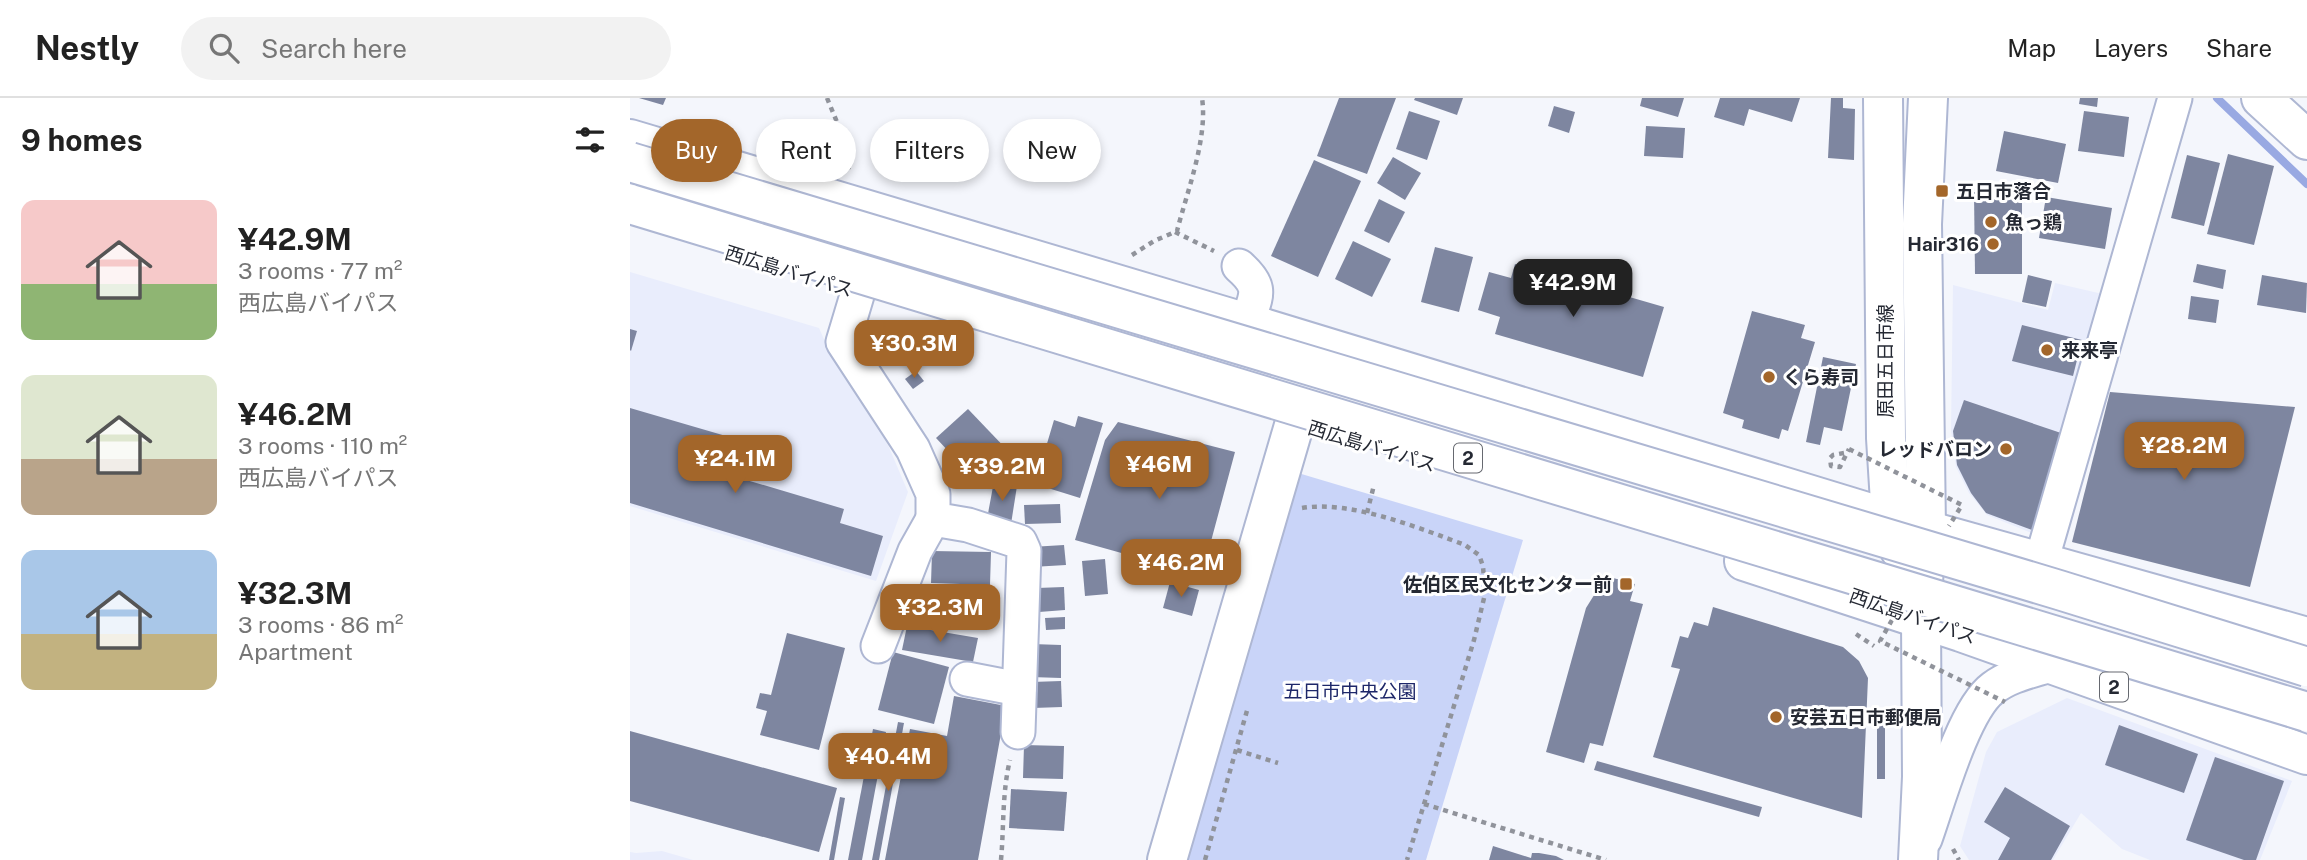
<!DOCTYPE html>
<html lang="en">
<head>
<meta charset="utf-8">
<style>
  body { margin:0; font-family:"Public Sans","Noto Sans JP",sans-serif; background:#f2f2f2; color:#222; height:100vh; display:flex; flex-direction:column; font-size:26px; white-space:nowrap }
  * { box-sizing:border-box; margin:0 }
  p { font-size:23px; color:#767676 }
  .icon { flex:none; width:38px; height:38px; fill:none; stroke:currentColor; stroke-width:2; stroke-linecap:round; stroke-linejoin:round }
  .map { position:relative; flex:1; overflow:hidden }
  .side { display:flex; flex-direction:column; background:#fff; width:630px }
  .side>* { flex:none }
  .banner { position:absolute; left:21px; top:21px; width:665px; height:63px; display:flex; gap:14px }
  .price { position:absolute; translate:-50% -60px; padding:0 16px; border-radius:14px; background:#a3662a; color:#fff; font-size:23px; line-height:46px; filter:drop-shadow(0 2px 4px #0008) }
  .price::after { content:''; position:absolute; left:50%; top:42px; width:21px; height:16px; margin-left:-10px; background:inherit; clip-path:polygon(0 0,100% 0,50% 100%) }
  .price.active { background:#222; color:#fff }
  ul { padding:0; list-style:none }
  li { display:flex; align-items:center; gap:21px; height:175px; padding:0 21px }
  li span { display:grid; place-items:center; flex:none; width:196px; height:140px; border-radius:14px; color:#555 }
  li>.icon { margin-inline-start:auto }
  span .icon { width:84px; height:84px; fill:#fffc; stroke-width:1 }
  li b { font-size:30px }
  h2 { display:flex; justify-content:space-between; align-items:center; height:84px; padding:0 21px; font-size:30px }
  .chip { padding:0 24px; border-radius:32px; background:#fff; box-shadow:0 4px 10px #0003; font-size:24px; line-height:63px }
  .chip.active { background:#a3662a; color:#fff }
  header { display:flex; align-items:center; gap:42px; box-sizing:border-box; height:98px; padding:0 35px; background:#fff; border-bottom:2px solid #e0e0e0 }
  header strong { font-size:33px }
  nav { display:flex; gap:38px; margin-inline-start:auto; font-size:24px }
  .search { width:490px; height:63px; background:#f2f2f2; display:flex; align-items:center; gap:18px; box-sizing:border-box; padding:0 24px; border-radius:38px; color:#767676; font-size:26px }
  main { display:flex; flex:1; min-height:0 }
  .map>svg:first-child { display:block }
  .built { fill:#e9edfc }
  .green { fill:#c9d4f8 }
  .lines { fill:none; stroke-linecap:round; stroke-linejoin:round }
  .stream { stroke:#99a9e2; stroke-width:8 }
  .building { fill:#7e86a0 }
  .minor-casing { stroke:#aeb7d3; stroke-width:37 }
  .tertiary-casing { stroke:#aeb7d3; stroke-width:42 }
  .secondary-casing { stroke:#aeb7d3; stroke-width:42 }
  .trunk-casing { stroke:#aeb7d3; stroke-width:42 }
  .path { stroke:#90939b; stroke-width:4.5; stroke-dasharray:5 5; stroke-linecap:butt }
  .minor { stroke:#fff; stroke-width:33 }
  .tertiary { stroke:#fff; stroke-width:38 }
  .secondary { stroke:#fff; stroke-width:38 }
  .trunk { stroke:#fff; stroke-width:38 }
  .motorway-bridge-casing { stroke:#aeb7d3; stroke-width:42; stroke-linecap:butt }
  .path-bridge { stroke:#90939b; stroke-width:4.5; stroke-dasharray:5 5; stroke-linecap:butt }
  .motorway-bridge { stroke:#fff; stroke-width:38 }
  .poi-dot { fill:#a3662a; stroke:#fff; stroke-width:2.5 }
  .labels { text-anchor:middle; dominant-baseline:central; stroke-width:6; stroke-linejoin:round; paint-order:stroke }
  .shield { fill:#fff; stroke:#666970; stroke-width:2 }
  .shield-label { font-size:18px; font-weight:bold; fill:#252933 }
  .poi-label { font-size:19px; font-weight:bold; fill:#252933; stroke:#fff; text-anchor:start }
  .street-label { font-size:19px; fill:#252933; stroke:#fff }
  .park-label { font-size:19px; fill:#1e2769; stroke:#fff }
</style>
</head>
<body>
<header>
<strong>Nestly</strong>
<div class="search"><svg class="icon" aria-label="search" viewBox="0 0 24 24"><circle cx="10" cy="10" r="6"/><path d="M15 15l6 6"/></svg>Search here</div>
<nav><a>Map</a><a>Layers</a><a>Share</a></nav>
</header>
<main>
<section class="side">
<h2>9 homes<svg class="icon" aria-label="filters" viewBox="0 0 24 24"><path d="M4 7h16M4 17h16"/><circle cx="9" cy="7" r="2"/><circle cx="15" cy="17" r="2"/></svg></h2>
<ul>
<li><span style="background:linear-gradient(#f6c9c9 60%,#8fb573 0)"><svg class="icon" aria-label="home" viewBox="0 0 24 24"><path d="M3 11l9-7 9 7M6 9v11h12V9"/></svg></span><div><b>¥42.9M</b><p>3 rooms · 77 m²</p><p>西広島バイパス</p></div></li>
<li><span style="background:linear-gradient(#dfe7d0 60%,#b9a48a 0)"><svg class="icon" aria-label="home" viewBox="0 0 24 24"><path d="M3 11l9-7 9 7M6 9v11h12V9"/></svg></span><div><b>¥46.2M</b><p>3 rooms · 110 m²</p><p>西広島バイパス</p></div></li>
<li><span style="background:linear-gradient(#a9c7e8 60%,#c2b280 0)"><svg class="icon" aria-label="home" viewBox="0 0 24 24"><path d="M3 11l9-7 9 7M6 9v11h12V9"/></svg></span><div><b>¥32.3M</b><p>3 rooms · 86 m²</p><p>Apartment</p></div></li>
</ul>
</section>
<div class="map">
<svg width="1677" height="762" viewBox="0 0 1677 762">
  <rect width="100%" height="100%" fill="#f4f6fc"/>
  <g class="built">
    <polygon points="0,174 189,230 201,257 258,347 278,394 246,483 0,408"/>
    <polygon points="1425,185 1477,197 1404,436 1357,417 1339,395 1326,369 1321,333 1323,187 1418,212"/>
    <polygon points="1437,600 1662,683 1630,762 1520,762 1492,751 1451,715 1423,762 1339,762 1330,748 1356,654 1367,634"/>
    <polygon points="32,753 63,762 0,762 0,754 6,755"/>
  </g>
  <polygon class="green" points="658,372 893,442 796,762 549,762"/>
  <g class="lines">
    <polyline class="stream" points="1587,0 1677,86"/>
  </g>
  <g class="building">
    <polygon points="9,0 36,0 33,7"/>
    <polygon points="709,0 766,0 737,76 687,58"/>
    <polygon points="785,0 833,0 827,17 784,2"/>
    <polygon points="1012,0 1054,0 1048,19 1010,8"/>
    <polygon points="1090,0 1170,0 1162,24 1119,11 1114,28 1084,19"/>
    <polygon points="1201,0 1213,0 1213,10 1225,11 1224,62 1198,60"/>
    <polygon points="1450,0 1468,0 1467,9 1449,6"/>
    <polygon points="924,8 945,14 939,35 918,28"/>
    <polygon points="779,13 810,23 797,62 766,51"/>
    <polygon points="1454,13 1499,19 1494,59 1448,53"/>
    <polygon points="1016,28 1055,30 1053,60 1014,58"/>
    <polygon points="1374,33 1436,46 1428,85 1366,73"/>
    <polygon points="1598,56 1644,68 1624,147 1577,136"/>
    <polygon points="1557,57 1590,65 1574,128 1541,120"/>
    <polygon points="763,59 791,75 775,102 747,85"/>
    <polygon points="684,62 731,83 688,179 641,158"/>
    <polygon points="1344,94 1392,94 1392,176 1345,176"/>
    <polygon points="1416,99 1482,110 1475,151 1409,140"/>
    <polygon points="749,101 775,114 759,145 734,133"/>
    <polygon points="723,143 761,161 742,199 705,181"/>
    <polygon points="805,149 843,159 829,214 791,204"/>
    <polygon points="885,166 1034,209 1013,279 865,236 870,219 848,212 859,174 881,180"/>
    <polygon points="1567,166 1596,172 1593,191 1563,184"/>
    <polygon points="1398,177 1422,183 1416,209 1392,204"/>
    <polygon points="1632,177 1677,185 1676,215 1627,207"/>
    <polygon points="1561,198 1589,202 1586,225 1558,221"/>
    <polygon points="1122,213 1175,227 1171,240 1185,244 1158,333 1152,331 1149,341 1112,330 1114,322 1093,315"/>
    <polygon points="1392,227 1452,242 1443,278 1382,263"/>
    <polygon points="0,231 7,233 1,253 0,252"/>
    <polygon points="1193,259 1226,266 1212,333 1194,329 1190,347 1176,344"/>
    <polygon points="286,273 294,283 283,291 275,281"/>
    <polygon points="1480,294 1665,309 1620,489 1442,444"/>
    <polygon points="1334,302 1431,335 1402,432 1356,415 1341,395 1327,367 1323,333"/>
    <polygon points="0,310 113,343 103,378 214,411 210,425 253,438 241,478 0,405"/>
    <polygon points="338,311 381,356 349,386 306,340"/>
    <polygon points="448,318 473,325 450,400 405,386 424,322 445,329"/>
    <polygon points="488,324 605,354 580,447 604,453 595,484 445,442 475,342"/>
    <polygon points="364,383 387,388 381,426 357,421"/>
    <polygon points="430,406 431,425 395,426 394,407"/>
    <polygon points="434,447 436,467 402,469 401,449"/>
    <polygon points="302,453 361,454 360,487 301,485"/>
    <polygon points="475,461 478,496 455,498 452,463"/>
    <polygon points="976,478 1005,486 1000,503 1013,506 973,648 960,645 954,665 916,654 956,510"/>
    <polygon points="540,484 569,492 562,518 533,510"/>
    <polygon points="434,489 435,512 409,514 407,490"/>
    <polygon points="1083,509 1213,549 1229,563 1238,580 1232,720 1023,659 1050,571 1041,569 1050,538 1058,540 1064,524 1078,528"/>
    <polygon points="435,519 435,531 416,532 415,520"/>
    <polygon points="277,528 348,540 343,564 272,552"/>
    <polygon points="157,535 215,550 189,652 130,637 137,613 126,610 130,595 141,597"/>
    <polygon points="402,546 431,547 431,580 401,579"/>
    <polygon points="263,554 319,569 304,626 248,612"/>
    <polygon points="431,583 432,609 403,610 402,584"/>
    <polygon points="324,598 376,608 348,762 255,762 280,631 317,638"/>
    <rect x="1247" y="623" width="8" height="58"/>
    <polygon points="268,624 274,625 249,762 242,762"/>
    <polygon points="1489,627 1568,656 1554,695 1475,667"/>
    <polygon points="243,631 256,634 232,762 218,762"/>
    <polygon points="0,633 207,690 189,754 0,703"/>
    <polygon points="394,647 434,648 433,681 393,680"/>
    <polygon points="1585,659 1654,683 1626,762 1614,762 1556,742"/>
    <polygon points="967,663 1132,709 1129,719 964,672"/>
    <polygon points="1375,689 1440,728 1421,762 1368,762 1380,740 1354,724"/>
    <polygon points="381,691 437,694 434,733 379,730"/>
    <polygon points="210,699 215,700 204,762 199,762"/>
    <polygon points="863,748 901,760 902,755 909,755 926,758 934,762 859,762"/>
  </g>
  <g class="lines">
    <defs>
      <g id="minor">
        <path d="M 609,168 C 634,190 626,197 617,225"/>
        <polyline points="228,194 213,244 283,351 303,396 303,421 338,427 390,444 394,453 388,634"/>
        <polyline points="1411,464 1545,0"/>
        <polyline points="248,548 285,453 303,421"/>
        <polyline points="337,581 389,591"/>
        <path d="M 1295,741 C 1308,705 1333,612 1363,590 C 1380,577 1402,573 1423,566"/>
      </g>
      <g id="tertiary">
        <polyline points="1631,0 1677,42"/>
        <polyline points="537,762 665,324"/>
      </g>
      <g id="secondary">
        <polyline points="1253,0 1256,340 1261,420 1270,452"/>
        <polyline points="1288,762 1292,679 1291,521 1296,432 1292,126 1298,0"/>
      </g>
      <g id="trunk">
        <polyline points="0,41 617,225 1296,432 1677,539"/>
        <polyline points="1114,463 1331,534 1677,657"/>
      </g>
    </defs>
    <use href="#minor" class="minor-casing"/>
    <use href="#tertiary" class="tertiary-casing"/>
    <use href="#secondary" class="secondary-casing"/>
    <use href="#trunk" class="trunk-casing"/>
    <g class="path">
      <polyline points="197,0 209,29 219,72"/>
      <polyline points="545,134 584,153"/>
      <path d="M 502,157 L 524,143 L 547,133 C 557,94 578,40 572,0"/>
      <polyline points="1214,355 1203,357 1200,360 1201,368 1210,369 1219,351"/>
      <path d="M 672,410 C 721,402 789,430 835,447 L 849,457 L 853,468 L 855,496 L 844,542 L 777,762"/>
      <polyline points="737,415 744,387"/>
      <polyline points="1226,536 1244,548"/>
      <polyline points="607,652 648,665"/>
      <polyline points="794,706 976,762"/>
      <polyline points="1323,751 1329,762"/>
      <path d="M 371,762 C 374,729 372,694 380,662"/>
      <polyline points="575,762 618,609"/>
    </g>
    <use href="#minor" class="minor"/>
    <use href="#tertiary" class="tertiary"/>
    <use href="#secondary" class="secondary"/>
    <use href="#trunk" class="trunk"/>
    <defs>
      <g id="motorway-bridge">
        <polyline points="0,64 1429,492 1677,569"/>
        <polyline points="0,106 1677,614"/>
      </g>
    </defs>
    <use href="#motorway-bridge" class="motorway-bridge-casing"/>
    <g class="path-bridge">
      <polyline points="1219,351 1332,407 1319,428"/>
      <polyline points="1262,522 1250,543 1375,604"/>
    </g>
    <use href="#motorway-bridge" class="motorway-bridge"/>
  </g>
  <g class="poi-dot">
    <rect x="1305" y="86" width="14" height="14" rx="3.5"/>
    <circle cx="1361" cy="124" r="7"/>
    <circle cx="1363" cy="146" r="7"/>
    <circle cx="1417" cy="252" r="7"/>
    <circle cx="1139" cy="279" r="7"/>
    <circle cx="1376" cy="351" r="7"/>
    <rect x="989" y="479" width="14" height="14" rx="3.5"/>
    <circle cx="1146" cy="619" r="7"/>
  </g>
  <g class="labels">
    <g class="shield">
      <rect x="824" y="345.5" width="28" height="29" rx="5"/>
      <rect x="1470" y="574.5" width="28" height="29" rx="5"/>
    </g>
    <g class="shield-label">
      <text x="838" y="360">2</text>
      <text x="1484" y="589">2</text>
    </g>
    <g class="poi-label">
      <text x="1326" y="93">五日市落合</text>
      <text x="1375" y="124">魚っ鶏</text>
      <text x="1349" y="146" text-anchor="end">Hair316</text>
      <text x="1431" y="252">来来亭</text>
      <text x="1153" y="279">くら寿司</text>
      <text x="1362" y="351" text-anchor="end">レッドバロン</text>
      <text x="982" y="486" text-anchor="end">佐伯区民文化センター前</text>
      <text x="1160" y="619">安芸五日市郵便局</text>
    </g>
    <g class="street-label">
      <text transform="translate(159 173) rotate(17)">西広島バイパス</text>
      <text transform="translate(1255 263) rotate(-90)">原田五日市線</text>
      <text transform="translate(742 348) rotate(17)">西広島バイパス</text>
      <text transform="translate(1283 518) rotate(19)">西広島バイパス</text>
    </g>
    <g class="park-label">
      <text x="720" y="593">五日市中央公園</text>
    </g>
  </g>
</svg>
<b class="price active" style="left:943px;top:221px">¥42.9M</b>
<b class="price" style="left:284px;top:282px">¥30.3M</b>
<b class="price" style="left:1554px;top:384px">¥28.2M</b>
<b class="price" style="left:105px;top:397px">¥24.1M</b>
<b class="price" style="left:529px;top:403px">¥46M</b>
<b class="price" style="left:372px;top:405px">¥39.2M</b>
<b class="price" style="left:551px;top:501px">¥46.2M</b>
<b class="price" style="left:310px;top:546px">¥32.3M</b>
<b class="price" style="left:258px;top:695px">¥40.4M</b>
<div class="banner">
<a class="chip active">Buy</a>
<a class="chip">Rent</a>
<a class="chip">Filters</a>
<a class="chip">New</a>
</div>
</div>
</main>
</body>
</html>
